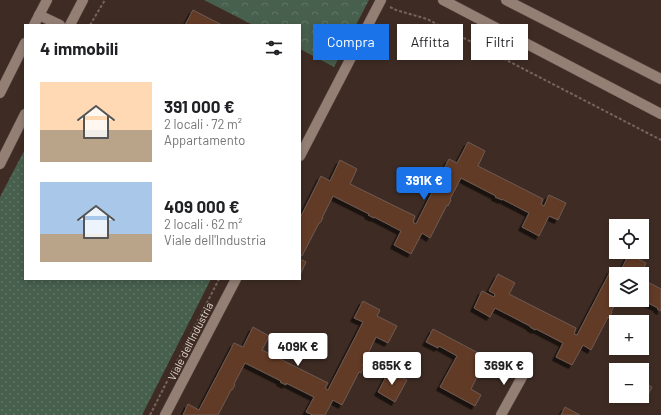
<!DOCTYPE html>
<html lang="it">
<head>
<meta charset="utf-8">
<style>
  body { margin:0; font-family:Barlow,sans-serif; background:#f6f6f6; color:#202124; height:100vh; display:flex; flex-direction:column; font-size:15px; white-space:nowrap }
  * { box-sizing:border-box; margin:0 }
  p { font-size:13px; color:#757577 }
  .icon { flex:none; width:22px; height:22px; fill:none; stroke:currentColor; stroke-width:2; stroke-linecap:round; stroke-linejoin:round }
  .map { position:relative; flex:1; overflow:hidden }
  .drawer { position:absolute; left:24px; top:24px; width:277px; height:256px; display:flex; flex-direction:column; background:#fff; border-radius:0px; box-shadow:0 2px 6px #0003 }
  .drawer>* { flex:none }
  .guide { position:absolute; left:313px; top:24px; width:288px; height:36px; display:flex; gap:8px }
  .fabs { position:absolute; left:609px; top:219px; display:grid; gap:8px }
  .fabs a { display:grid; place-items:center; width:40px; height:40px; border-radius:0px; background:#fff; box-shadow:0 2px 6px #0003; font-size:20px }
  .price { position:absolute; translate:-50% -34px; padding:0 9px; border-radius:4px; background:#fff; color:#222; font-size:13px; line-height:26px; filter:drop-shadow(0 1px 2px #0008) }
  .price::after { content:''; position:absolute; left:50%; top:24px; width:12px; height:9px; margin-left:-6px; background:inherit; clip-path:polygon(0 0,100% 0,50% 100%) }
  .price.current { background:#1a73e8; color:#fff }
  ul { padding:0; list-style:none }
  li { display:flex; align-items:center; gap:12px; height:100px; padding:0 16px }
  li span { display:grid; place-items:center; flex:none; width:112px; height:80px; border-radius:0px; color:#555 }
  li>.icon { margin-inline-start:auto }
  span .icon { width:48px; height:48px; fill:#fffc; stroke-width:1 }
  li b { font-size:17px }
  h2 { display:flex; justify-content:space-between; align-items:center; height:48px; padding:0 16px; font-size:17px }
  .pill { padding:0 14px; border-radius:0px; background:#fff; box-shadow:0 2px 6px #0003; font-size:14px; line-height:36px }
  .pill.current { background:#1a73e8; color:#fff }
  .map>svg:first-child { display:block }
  .grass { fill:url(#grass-dots) }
  .forest { fill:url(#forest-crowns) }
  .building { fill:#623b28; stroke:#6e5a51; filter:url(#shadow) }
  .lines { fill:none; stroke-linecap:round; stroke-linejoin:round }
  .minor-casing { stroke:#594a44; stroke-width:11 }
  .tertiary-casing { stroke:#594a44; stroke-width:11 }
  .path { stroke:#75655e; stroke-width:2; stroke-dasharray:3 2; stroke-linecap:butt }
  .minor { stroke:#947f75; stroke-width:10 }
  .tertiary { stroke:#947f75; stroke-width:10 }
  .labels { text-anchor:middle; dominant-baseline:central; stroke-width:3.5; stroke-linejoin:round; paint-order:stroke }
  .street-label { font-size:11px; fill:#e2d6d1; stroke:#3e2c24 }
</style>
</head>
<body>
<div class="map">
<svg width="661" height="415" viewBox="0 0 661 415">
  <defs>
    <pattern id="grass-dots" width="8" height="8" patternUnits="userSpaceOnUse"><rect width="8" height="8" fill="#475f4d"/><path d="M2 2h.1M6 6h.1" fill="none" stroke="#617566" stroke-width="1.8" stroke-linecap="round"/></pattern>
    <pattern id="forest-crowns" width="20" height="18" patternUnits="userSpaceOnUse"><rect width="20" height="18" fill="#475f4d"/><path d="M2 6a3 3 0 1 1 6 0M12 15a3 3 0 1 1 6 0" fill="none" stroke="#617566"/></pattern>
    <filter id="shadow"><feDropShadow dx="-3.5" dy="3.5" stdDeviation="0" flood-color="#0009"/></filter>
  </defs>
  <rect width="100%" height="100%" fill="#3e2c24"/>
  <polygon class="grass" points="25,149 25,279 211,279 142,415 0,415 0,197"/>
  <polygon class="forest" points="204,0 369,0 334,67 300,49 300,25 253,25"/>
  <g class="building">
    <polygon points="193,10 222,25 185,25"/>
    <polygon points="468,142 485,151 478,166 543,199 541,204 544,206 549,195 566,203 558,220 549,216 539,236 522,227 529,213 502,199 502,200 495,197 496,196 461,178 450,199 451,200 448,206 447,205 430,238 422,233 411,254 394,245 401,231 374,217 374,218 368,215 369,214 333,196 322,218 323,218 320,223 319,223 302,256 300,255 300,218 321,176 330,181 340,160 357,169 350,184 415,216 413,222 416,224 449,159 457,163"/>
    <polygon points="629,254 646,263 641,274 619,274"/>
    <polygon points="300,259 306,262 300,275"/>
    <polygon points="611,270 618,274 616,274 617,300 611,312 612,312 609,318 608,317 591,350 583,345 572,365 556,357 563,343 536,329 535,330 530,327 530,326 495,308 490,317 474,308 482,291 494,297 495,294 489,291 498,274 515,283 509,294 576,328 574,334 577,335"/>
    <polygon points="642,279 661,289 661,311 657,309 658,308 642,300"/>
    <polygon points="363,301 380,310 377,316 397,326 388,343 376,337 362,366 364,367 361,373 359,372 342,405 333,400 325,415 313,415 306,412 314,397 286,383 286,385 280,382 281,381 245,363 234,384 235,385 232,390 231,390 218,415 183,415 188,404 199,410 234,343 243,347 253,327 269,336 262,350 328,383 325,388 328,390 363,322 354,318"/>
    <polygon points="433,329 497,363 491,374 481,369 471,389 481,395 475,406 440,387 457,356 439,346 438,348 426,342"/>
    <polygon points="389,371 407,380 395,402 378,392"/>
    <polygon points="644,383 652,387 648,395 642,391 642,387"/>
    <polygon points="565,407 580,415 561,415"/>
  </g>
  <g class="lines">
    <defs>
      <g id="minor">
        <polyline points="39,15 60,25"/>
        <polyline points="34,25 47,0"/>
        <polyline points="70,25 83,0"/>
        <polyline points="0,93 25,43"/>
        <polyline points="300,156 381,0"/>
        <polyline points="0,164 25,114"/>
        <polyline points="165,415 236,279"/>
        <polyline points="501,415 527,368"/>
      </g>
      <g id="tertiary">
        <polyline points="443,0 661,114"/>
        <polyline points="506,0 661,79"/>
      </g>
    </defs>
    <use href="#minor" class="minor-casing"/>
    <use href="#tertiary" class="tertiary-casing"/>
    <g class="path">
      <polyline points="390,7 396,10 427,19 661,140"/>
      <polyline points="90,25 105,0"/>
      <polyline points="150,415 219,279"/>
    </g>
    <use href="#minor" class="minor"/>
    <use href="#tertiary" class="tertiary"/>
  </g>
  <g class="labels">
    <g class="street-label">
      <text transform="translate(190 341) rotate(-63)">Viale dell'Industria</text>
    </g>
  </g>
</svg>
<div class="fabs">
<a><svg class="icon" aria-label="locate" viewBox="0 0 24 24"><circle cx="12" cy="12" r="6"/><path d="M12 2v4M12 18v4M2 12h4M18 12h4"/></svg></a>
<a><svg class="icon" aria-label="layers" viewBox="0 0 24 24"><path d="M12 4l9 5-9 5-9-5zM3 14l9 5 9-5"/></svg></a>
<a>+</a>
<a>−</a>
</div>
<b class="price current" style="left:424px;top:201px">391K €</b>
<b class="price" style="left:298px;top:367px">409K €</b>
<b class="price" style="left:392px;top:386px">865K €</b>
<b class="price" style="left:504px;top:386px">369K €</b>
<div class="guide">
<a class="pill current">Compra</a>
<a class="pill">Affitta</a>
<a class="pill">Filtri</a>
</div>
<section class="drawer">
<h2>4 immobili<svg class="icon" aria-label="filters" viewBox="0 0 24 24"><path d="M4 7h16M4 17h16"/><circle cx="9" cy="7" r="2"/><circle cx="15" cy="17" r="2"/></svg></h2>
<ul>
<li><span style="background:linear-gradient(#ffd9b3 60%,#b9a48a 0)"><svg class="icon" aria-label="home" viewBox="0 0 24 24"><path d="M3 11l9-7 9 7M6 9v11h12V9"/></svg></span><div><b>391 000 €</b><p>2 locali · 72 m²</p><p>Appartamento</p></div></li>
<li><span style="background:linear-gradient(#a9c7e8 65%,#b9a48a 0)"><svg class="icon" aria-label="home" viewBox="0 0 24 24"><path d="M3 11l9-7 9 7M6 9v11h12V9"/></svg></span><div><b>409 000 €</b><p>2 locali · 62 m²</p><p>Viale dell'Industria</p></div></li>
</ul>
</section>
</div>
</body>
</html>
